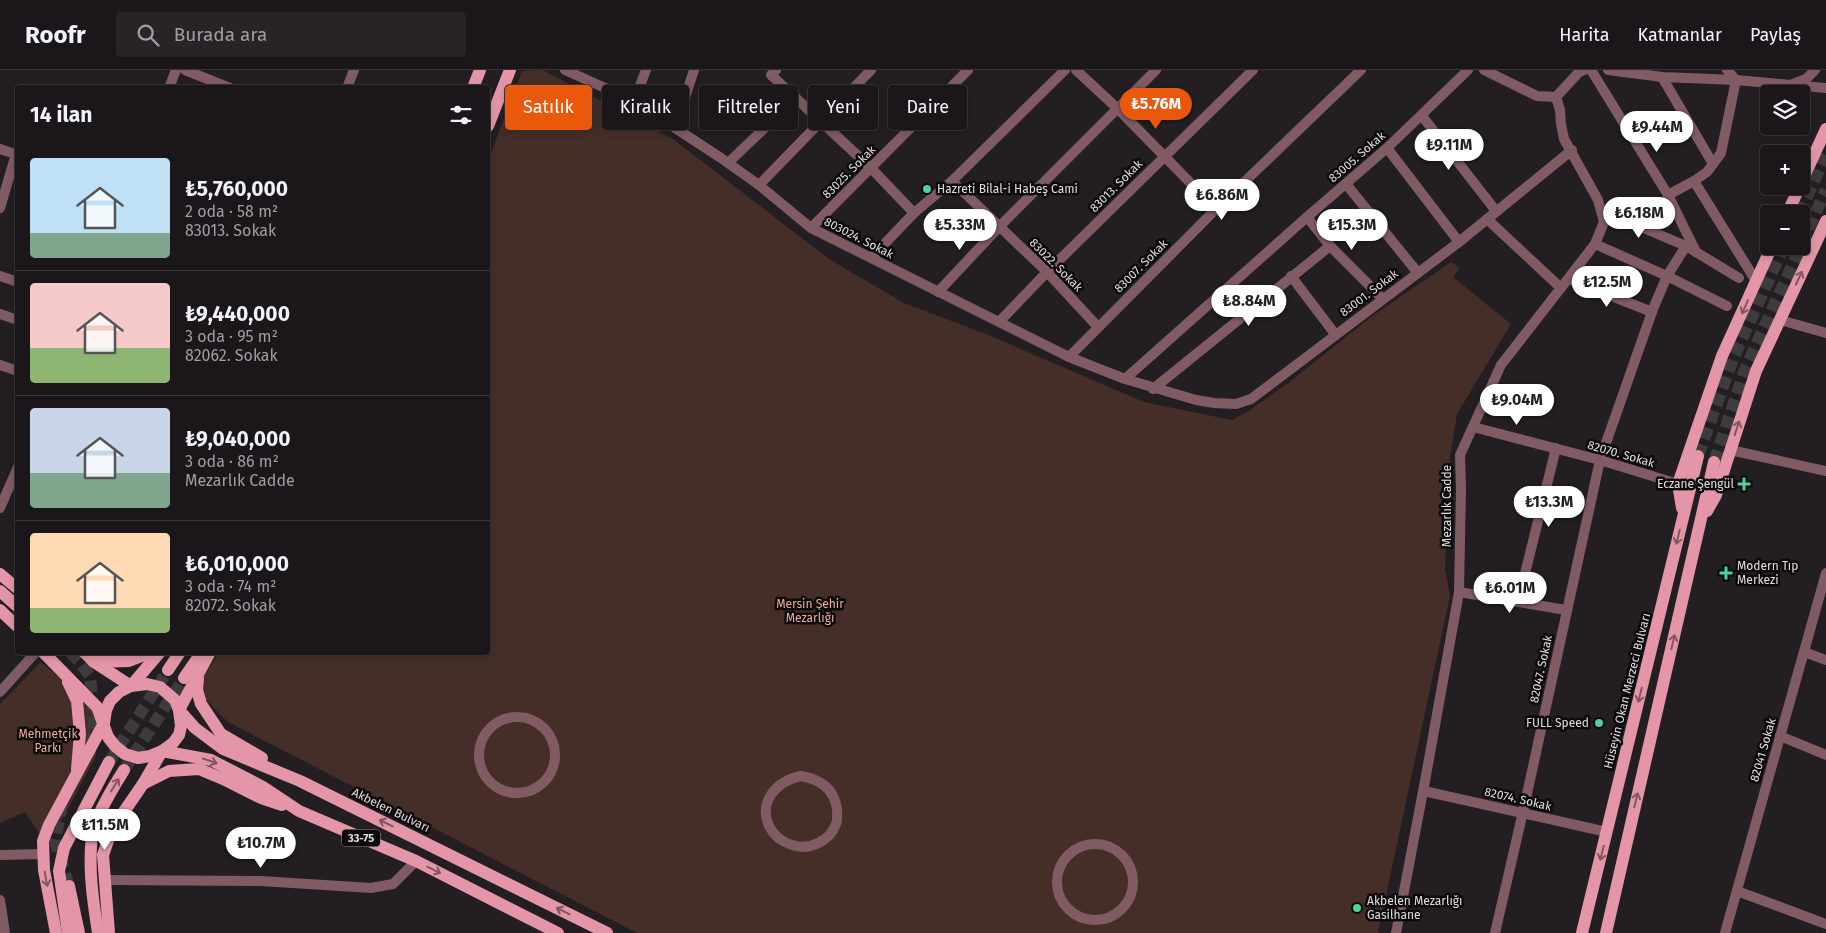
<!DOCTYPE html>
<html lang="tr">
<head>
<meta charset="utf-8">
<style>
  body { margin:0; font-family:"Fira Sans",sans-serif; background:#272327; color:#f1f3f6; height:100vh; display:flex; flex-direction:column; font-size:19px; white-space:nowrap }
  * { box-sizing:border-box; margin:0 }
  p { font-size:16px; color:#9f9fa2 }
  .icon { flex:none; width:28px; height:28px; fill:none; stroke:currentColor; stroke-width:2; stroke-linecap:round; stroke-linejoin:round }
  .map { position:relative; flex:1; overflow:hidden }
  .drawer { position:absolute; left:15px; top:15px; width:475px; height:570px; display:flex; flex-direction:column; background:#1a161a; border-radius:5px; box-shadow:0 2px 8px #0003,0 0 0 1px #383539 }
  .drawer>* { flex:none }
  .banner { position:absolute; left:505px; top:15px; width:475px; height:45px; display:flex; gap:10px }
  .controls { position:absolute; left:1760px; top:15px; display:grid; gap:10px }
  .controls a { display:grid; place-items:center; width:50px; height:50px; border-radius:5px; background:#1a161a; box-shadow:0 2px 8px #0003,0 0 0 1px #383539; font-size:25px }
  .price { position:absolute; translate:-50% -42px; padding:0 11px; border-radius:18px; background:#fff; color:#222; font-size:16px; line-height:32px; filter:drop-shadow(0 1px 2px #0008) }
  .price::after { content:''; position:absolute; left:50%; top:30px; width:15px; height:11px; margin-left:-8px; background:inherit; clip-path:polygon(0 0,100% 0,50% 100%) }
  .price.active { background:#ea580c; color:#fff }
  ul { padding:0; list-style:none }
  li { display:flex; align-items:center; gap:15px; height:125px; padding:0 15px }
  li+li { border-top:1px solid #383539 }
  li span { display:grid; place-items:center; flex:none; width:140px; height:100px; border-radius:5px; color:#555 }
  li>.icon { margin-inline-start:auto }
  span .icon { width:60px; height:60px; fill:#fffc; stroke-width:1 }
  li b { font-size:21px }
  h2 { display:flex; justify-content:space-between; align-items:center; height:60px; padding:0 15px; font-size:21px }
  .tag { padding:0 18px; border-radius:5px; background:#1a161a; box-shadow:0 2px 8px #0003,0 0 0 1px #383539; font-size:18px; line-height:45px }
  .tag.active { background:#ea580c; color:#fff }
  header { display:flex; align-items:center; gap:30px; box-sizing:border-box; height:70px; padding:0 25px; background:#1a161a; border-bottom:1px solid #383539 }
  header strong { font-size:24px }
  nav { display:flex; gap:28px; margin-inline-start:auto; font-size:18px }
  .search { width:350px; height:45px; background:#272327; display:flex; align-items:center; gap:12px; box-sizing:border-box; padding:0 18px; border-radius:5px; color:#9f9fa2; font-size:19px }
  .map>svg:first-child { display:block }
  .green { fill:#442e27 }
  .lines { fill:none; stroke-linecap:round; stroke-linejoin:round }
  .major-tunnel { stroke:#3e3b3e; stroke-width:12; stroke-dasharray:12 6; stroke-linecap:butt }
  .minor { stroke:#815b63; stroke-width:10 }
  .major { stroke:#e496a8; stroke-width:12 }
  .oneway { stroke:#825761 }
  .poi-dot { fill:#4dd39a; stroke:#0b090a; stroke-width:2 }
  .labels { text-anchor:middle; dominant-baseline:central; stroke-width:5; stroke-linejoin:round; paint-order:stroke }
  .shield { fill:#0b090a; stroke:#a09da0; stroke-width:1 }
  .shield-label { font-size:11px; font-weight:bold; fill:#e0dde0 }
  .street-label { font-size:12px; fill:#e0dde0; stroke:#0b090a }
  .poi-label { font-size:12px; fill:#e0dde0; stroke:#0b090a; text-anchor:start }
  .park-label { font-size:12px; fill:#efad99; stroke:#0b090a }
</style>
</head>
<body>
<header>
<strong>Roofr</strong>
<div class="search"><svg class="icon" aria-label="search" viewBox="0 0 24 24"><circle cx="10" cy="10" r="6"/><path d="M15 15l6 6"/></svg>Burada ara</div>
<nav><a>Harita</a><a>Katmanlar</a><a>Paylaş</a></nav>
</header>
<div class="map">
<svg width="1826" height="863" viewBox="0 0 1826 863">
  <rect width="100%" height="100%" fill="#221e22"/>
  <g class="green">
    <polygon points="543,0 673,69 829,189 904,233 986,264 1144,332 1232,350 1247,342 1287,314 1371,247 1451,192 1460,198 1453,207 1511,254 1457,344 1450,387 1445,499 1450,526 1378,863 637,863 228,652 203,627 202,609 219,583 488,582 488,91 522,1"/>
    <polygon points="41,592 89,632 97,656 96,686 56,761 42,768 25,742 0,753 0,634"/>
  </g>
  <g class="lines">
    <g class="major-tunnel">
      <polyline points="1799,144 1826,85"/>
      <polyline points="1801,175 1826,120"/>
      <polyline points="1698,386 1733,289 1784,176"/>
      <polyline points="1714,392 1746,297 1801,176"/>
      <polyline points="70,582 79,591 90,606 95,661 91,672"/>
      <polyline points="109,692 168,600"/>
      <polyline points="124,700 184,608"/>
      <polyline points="62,734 55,771 69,816"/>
    </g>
    <g class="minor">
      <polyline points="185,0 230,18"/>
      <polyline points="565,0 634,31 721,88 759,115 811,158 1069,287 1125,309 1196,330 1214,333 1236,334 1251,329 1459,172 1572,80"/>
      <polyline points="776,0 771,5 871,98 914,143"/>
      <polyline points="1076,0 1118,39 1216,139"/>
      <polyline points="1484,0 1537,26 1556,27"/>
      <polyline points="1591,0 1668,125 1696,182"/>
      <polyline points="1608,0 1662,7 1736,10 1826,18"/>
      <polyline points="1662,7 1713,94"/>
      <polyline points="1793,14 1806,9 1815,0"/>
      <polyline points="169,18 176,0"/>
      <polyline points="347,18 354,0"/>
      <polyline points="1556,27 1579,2 1584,0"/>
      <polyline points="634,31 646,0"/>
      <polyline points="1422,46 1496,141"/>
      <polyline points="675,58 694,0"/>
      <polyline points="1387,78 1459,172"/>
      <polyline points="0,79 18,85"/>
      <polyline points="728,93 796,28"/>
      <polyline points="952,111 1047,202 1098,257"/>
      <polyline points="1694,111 1756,211"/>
      <polyline points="1346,114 1418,203"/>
      <polyline points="759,115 871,0"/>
      <polyline points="1668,125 1694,111 1707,102 1721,83 1736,10 1727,0"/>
      <polyline points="0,138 16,84"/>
      <polyline points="1601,140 1686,176 1739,208"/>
      <polyline points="1307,147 1330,176 1383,229"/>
      <polyline points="1487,149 1561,218"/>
      <polyline points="811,158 968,0"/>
      <polyline points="1595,174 1667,206 1727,236"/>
      <polyline points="871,188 914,143 952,111 1065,0"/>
      <polyline points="0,206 18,212"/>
      <polyline points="1291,206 1335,264"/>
      <polyline points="1571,210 1652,242"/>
      <polyline points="938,222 999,157 1156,0"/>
      <polyline points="0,244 18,250"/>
      <polyline points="1780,250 1826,263"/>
      <polyline points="999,252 1047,202 1253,0"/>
      <polyline points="1069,287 1216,139 1361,0"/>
      <polyline points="0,295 18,301"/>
      <polyline points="1125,309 1307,147 1387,78 1468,0"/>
      <polyline points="1153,319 1330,176"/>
      <polyline points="1473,357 1600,390 1678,414"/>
      <polyline points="1730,380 1826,401"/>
      <polyline points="0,438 18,397"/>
      <polyline points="1459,522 1566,540"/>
      <polyline points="1518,532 1556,378"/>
      <polyline points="1804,582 1826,590"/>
      <polyline points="0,622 36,582"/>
      <circle cx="517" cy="685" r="38"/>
      <polyline points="1780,666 1826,685"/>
      <path d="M 801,706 C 820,709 834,718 837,739 C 837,743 838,750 836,754 C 830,771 809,781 792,775 C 782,772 774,766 769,756 C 758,731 777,711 801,706 Z"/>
      <polyline points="1424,721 1607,762"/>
      <circle cx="1095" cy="812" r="38"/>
      <polyline points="0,785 43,784"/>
      <polyline points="105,810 261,811 371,818 393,814 416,791"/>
      <polyline points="1737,821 1826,854"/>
      <polyline points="0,830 5,863"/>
      <polyline points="1396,863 1425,711 1459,522 1461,419 1460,385 1501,295 1595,174 1604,152 1598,130 1564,69 1561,54 1560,40 1556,27"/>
      <polyline points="1495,863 1525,733 1600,390 1653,239 1667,206 1686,176"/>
      <polyline points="1725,863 1826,503"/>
    </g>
    <g class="major">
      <polyline points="473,18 480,0"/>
      <polyline points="488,56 510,0"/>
      <polyline points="1801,113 1826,59"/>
      <polyline points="1787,144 1800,116"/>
      <polyline points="1682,438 1678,414 1722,286 1772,176"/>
      <polyline points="1707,441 1716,425 1756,301 1826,151"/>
      <polyline points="0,504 18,519"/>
      <polyline points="0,521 18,537"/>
      <polyline points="0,540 18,557"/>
      <polyline points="43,582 97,637 108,667 115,676 125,684 138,688 150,686 162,681 211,690 263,717 299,741 416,791 558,863"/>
      <polyline points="84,582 94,592 131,616 147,614 160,617 175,630 179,640 195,658 223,679 300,711 607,863"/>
      <polyline points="94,592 129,591 152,582"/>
      <polyline points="168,600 180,582"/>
      <polyline points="184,608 202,582"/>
      <polyline points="198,608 197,620 201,634 221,664 262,688"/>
      <polyline points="68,612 77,631 80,664 77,699"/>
      <polyline points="143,714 169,701 199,699 223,709 261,728 282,735"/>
      <polyline points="69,816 79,863"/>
      <polyline points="56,863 44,800 43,771 49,755 104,653 106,640 110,631 119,622 131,616 160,582"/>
      <polyline points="68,863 59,801 64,778 109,692"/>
      <path d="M 98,863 C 93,831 88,798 92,766 C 94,748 114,716 124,700"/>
      <polyline points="109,863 103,785 112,759 143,714 162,681 173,673 179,665 181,656 179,640 210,582"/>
      <polyline points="1582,863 1698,386"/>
      <polyline points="1606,863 1714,392"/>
    </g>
  </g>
  <defs><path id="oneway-shaft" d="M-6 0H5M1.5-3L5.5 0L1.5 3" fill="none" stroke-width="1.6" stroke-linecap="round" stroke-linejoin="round" transform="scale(1.25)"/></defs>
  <g class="oneway">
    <use href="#oneway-shaft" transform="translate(1799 208) rotate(-65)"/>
    <use href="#oneway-shaft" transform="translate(1745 237) rotate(114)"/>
    <use href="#oneway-shaft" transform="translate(1737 358) rotate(-72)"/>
    <use href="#oneway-shaft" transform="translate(1678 467) rotate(104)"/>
    <use href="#oneway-shaft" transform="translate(1673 572) rotate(-77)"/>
    <use href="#oneway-shaft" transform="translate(1640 625) rotate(104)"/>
    <use href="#oneway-shaft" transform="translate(210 691) rotate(19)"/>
    <use href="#oneway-shaft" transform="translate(115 715) rotate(-58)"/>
    <use href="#oneway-shaft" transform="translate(1636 730) rotate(-77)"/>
    <use href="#oneway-shaft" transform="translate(386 753) rotate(-154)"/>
    <use href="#oneway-shaft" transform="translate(1602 783) rotate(104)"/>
    <use href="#oneway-shaft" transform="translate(434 800) rotate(27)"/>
    <use href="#oneway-shaft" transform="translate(46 809) rotate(80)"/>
    <use href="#oneway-shaft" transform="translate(563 841) rotate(-154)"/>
  </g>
  <g class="poi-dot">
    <circle cx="927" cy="119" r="5"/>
    <path d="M1741.5 406.5h5v5h5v5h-5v5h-5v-5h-5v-5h5z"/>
    <path d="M1723.5 495.5h5v5h5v5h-5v5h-5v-5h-5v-5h5z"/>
    <circle cx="1599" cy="653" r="5"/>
    <circle cx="1357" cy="838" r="5"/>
  </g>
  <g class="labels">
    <rect class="shield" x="342" y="759.5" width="38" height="17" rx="4"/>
    <g class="shield-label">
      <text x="361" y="768">33-75</text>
    </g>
    <g class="street-label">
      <text transform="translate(1357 87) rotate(-41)">83005. Sokak</text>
      <text transform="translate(849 102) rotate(-45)">83025. Sokak</text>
      <text transform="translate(1116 116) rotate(-45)">83013. Sokak</text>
      <text transform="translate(859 168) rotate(27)">803024. Sokak</text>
      <text transform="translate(1056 195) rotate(45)">83022. Sokak</text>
      <text transform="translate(1141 196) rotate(-45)">83007. Sokak</text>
      <text transform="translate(1369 223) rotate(-37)">83001. Sokak</text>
      <text transform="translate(1621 384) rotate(16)">82070. Sokak</text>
      <text transform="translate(1447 436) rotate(-90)">Mezarlık Cadde</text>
      <text transform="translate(1541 599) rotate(-78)">82047. Sokak</text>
      <text transform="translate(1627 621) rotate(-76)">Hüseyin Okan Merzeci Bulvarı</text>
      <text transform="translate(1763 680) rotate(-74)">82041 Sokak</text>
      <text transform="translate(1518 729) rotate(13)">82074. Sokak</text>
      <text transform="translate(391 740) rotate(26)">Akbelen Bulvarı</text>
    </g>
    <g class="poi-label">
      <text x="937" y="119">Hazreti Bilal-i Habeş Cami</text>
      <text x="1734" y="414" text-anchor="end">Eczane Şengül</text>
      <text x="1737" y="496">Modern Tıp<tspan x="1737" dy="14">Merkezi</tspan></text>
      <text x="1589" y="653" text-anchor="end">FULL Speed</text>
      <text x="1367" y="831">Akbelen Mezarlığı<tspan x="1367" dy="14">Gasilhane</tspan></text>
    </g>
    <g class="park-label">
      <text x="810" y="534">Mersin Şehir<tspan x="810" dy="14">Mezarlığı</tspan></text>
      <text x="48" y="664">Mehmetçik<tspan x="48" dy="14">Parkı</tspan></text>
    </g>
  </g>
</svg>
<div class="controls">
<a><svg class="icon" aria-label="layers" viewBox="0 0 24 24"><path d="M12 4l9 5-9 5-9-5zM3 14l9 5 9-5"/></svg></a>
<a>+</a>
<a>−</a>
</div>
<b class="price active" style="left:1156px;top:60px">₺5.76M</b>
<b class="price" style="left:1657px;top:83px">₺9.44M</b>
<b class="price" style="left:1449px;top:101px">₺9.11M</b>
<b class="price" style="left:1222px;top:151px">₺6.86M</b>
<b class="price" style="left:1639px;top:169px">₺6.18M</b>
<b class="price" style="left:960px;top:181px">₺5.33M</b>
<b class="price" style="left:1352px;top:181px">₺15.3M</b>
<b class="price" style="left:1607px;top:238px">₺12.5M</b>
<b class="price" style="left:1249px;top:257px">₺8.84M</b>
<b class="price" style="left:1517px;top:356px">₺9.04M</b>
<b class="price" style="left:1549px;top:458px">₺13.3M</b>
<b class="price" style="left:1510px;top:544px">₺6.01M</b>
<b class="price" style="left:105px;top:781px">₺11.5M</b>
<b class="price" style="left:261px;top:799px">₺10.7M</b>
<div class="banner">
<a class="tag active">Satılık</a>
<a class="tag">Kiralık</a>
<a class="tag">Filtreler</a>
<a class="tag">Yeni</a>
<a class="tag">Daire</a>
</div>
<section class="drawer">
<h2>14 ilan<svg class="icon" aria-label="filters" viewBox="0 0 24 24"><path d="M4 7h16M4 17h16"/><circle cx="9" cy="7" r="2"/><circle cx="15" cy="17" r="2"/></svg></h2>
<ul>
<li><span style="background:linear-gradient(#bfe0f5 75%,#7fa58c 0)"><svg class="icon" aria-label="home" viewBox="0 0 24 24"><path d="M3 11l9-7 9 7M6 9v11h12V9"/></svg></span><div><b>₺5,760,000</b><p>2 oda · 58 m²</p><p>83013. Sokak</p></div></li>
<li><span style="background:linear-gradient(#f6c9c9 65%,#8fb573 0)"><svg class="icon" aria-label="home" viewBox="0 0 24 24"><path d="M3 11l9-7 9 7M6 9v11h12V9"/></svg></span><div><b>₺9,440,000</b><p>3 oda · 95 m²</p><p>82062. Sokak</p></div></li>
<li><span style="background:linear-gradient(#c9d6e8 65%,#7fa58c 0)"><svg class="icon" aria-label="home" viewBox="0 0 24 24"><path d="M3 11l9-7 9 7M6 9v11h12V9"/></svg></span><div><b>₺9,040,000</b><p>3 oda · 86 m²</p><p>Mezarlık Cadde</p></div></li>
<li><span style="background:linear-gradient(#ffd9b3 75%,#8fb573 0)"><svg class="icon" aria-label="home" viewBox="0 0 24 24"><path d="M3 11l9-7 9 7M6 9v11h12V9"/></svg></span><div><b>₺6,010,000</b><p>3 oda · 74 m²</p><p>82072. Sokak</p></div></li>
</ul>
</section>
</div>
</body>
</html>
